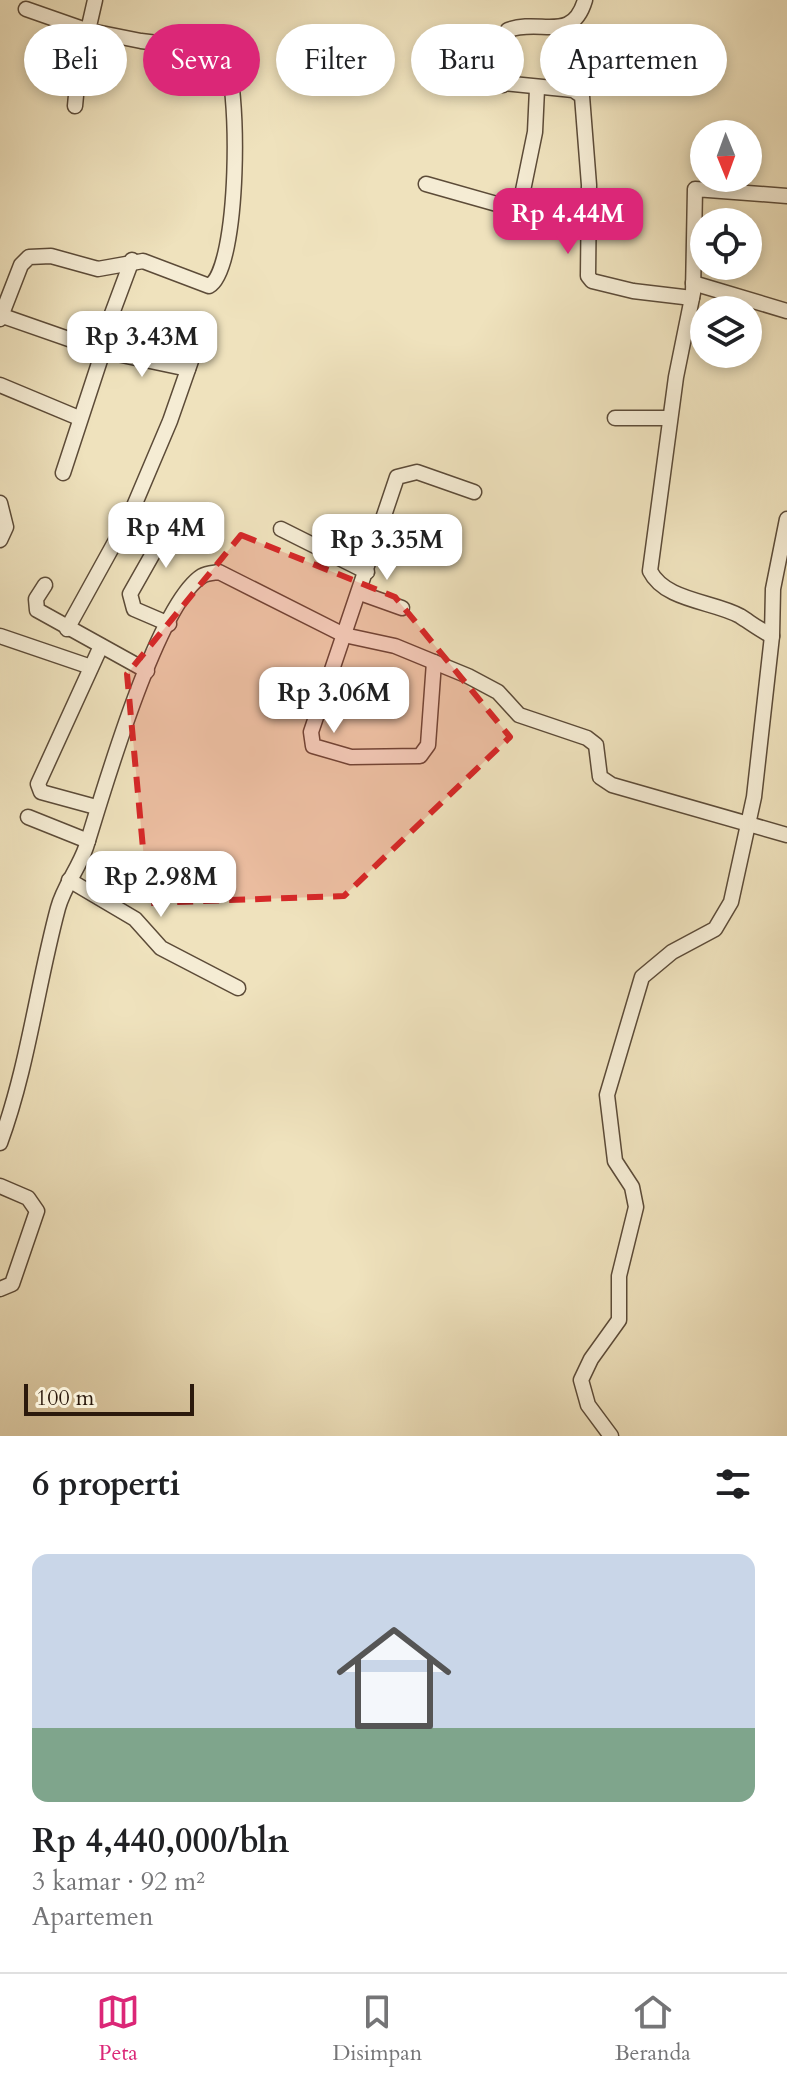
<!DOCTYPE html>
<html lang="id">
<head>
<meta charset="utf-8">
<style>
  body { margin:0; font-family:Cardo,serif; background:#f6f6f6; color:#202124; height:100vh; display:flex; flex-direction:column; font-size:30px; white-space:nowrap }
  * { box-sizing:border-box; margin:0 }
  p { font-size:26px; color:#757577 }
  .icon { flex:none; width:44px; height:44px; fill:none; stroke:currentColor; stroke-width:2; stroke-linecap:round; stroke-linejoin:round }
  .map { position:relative; height:1436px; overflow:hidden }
  .drawer { display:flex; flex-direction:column; background:#fff; flex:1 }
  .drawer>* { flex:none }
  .hud { position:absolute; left:24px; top:24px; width:740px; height:72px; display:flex; gap:16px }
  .needle { width:52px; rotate:179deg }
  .controls { position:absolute; left:690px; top:120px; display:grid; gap:16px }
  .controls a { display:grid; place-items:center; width:72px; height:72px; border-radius:50%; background:#fff; box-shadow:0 4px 12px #0003; font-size:40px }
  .scale { position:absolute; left:24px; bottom:20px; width:170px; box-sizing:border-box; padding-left:8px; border:4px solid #2b190c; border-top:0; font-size:22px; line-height:28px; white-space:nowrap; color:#2b190c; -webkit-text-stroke:6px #f5ecd4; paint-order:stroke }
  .price { position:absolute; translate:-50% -68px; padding:0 18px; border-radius:16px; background:#fff; color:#222; font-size:26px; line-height:52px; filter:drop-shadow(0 2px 4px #0008) }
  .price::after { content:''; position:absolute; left:50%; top:48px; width:24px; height:18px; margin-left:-12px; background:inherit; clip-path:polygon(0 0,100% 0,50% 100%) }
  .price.current { background:#db2777; color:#fff }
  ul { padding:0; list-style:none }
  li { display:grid; align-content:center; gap:16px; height:424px; padding:0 32px }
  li+li { border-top:2px solid #e0e0e0 }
  li span { display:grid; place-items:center; height:248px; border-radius:16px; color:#555 }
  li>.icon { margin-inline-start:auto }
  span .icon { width:144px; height:144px; fill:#fffc; stroke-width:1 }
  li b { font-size:34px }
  h2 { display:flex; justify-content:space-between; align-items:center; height:96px; padding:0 32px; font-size:34px }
  .chip { padding:0 28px; border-radius:36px; background:#fff; box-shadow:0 4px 12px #0003; font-size:28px; line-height:72px }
  .chip.current { background:#db2777; color:#fff }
  .dock { display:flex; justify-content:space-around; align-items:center; height:112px; border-top:2px solid #e0e0e0; background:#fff; font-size:22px; color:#757577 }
  .dock a { display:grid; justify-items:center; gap:4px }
  .dock .current { color:#db2777 }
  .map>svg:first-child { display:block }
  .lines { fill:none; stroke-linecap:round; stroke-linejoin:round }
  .minor-casing { stroke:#5c4b38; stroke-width:17 }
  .minor { stroke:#f5ecd4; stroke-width:14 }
  .marked { fill:#d62828; fill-opacity:0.2; stroke:#d62828; stroke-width:6; stroke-dasharray:16 10; stroke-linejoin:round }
</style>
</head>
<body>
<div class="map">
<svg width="787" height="1436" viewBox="0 0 787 1436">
  <rect width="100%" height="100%" fill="#efe2bd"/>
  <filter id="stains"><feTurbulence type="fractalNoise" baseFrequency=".0025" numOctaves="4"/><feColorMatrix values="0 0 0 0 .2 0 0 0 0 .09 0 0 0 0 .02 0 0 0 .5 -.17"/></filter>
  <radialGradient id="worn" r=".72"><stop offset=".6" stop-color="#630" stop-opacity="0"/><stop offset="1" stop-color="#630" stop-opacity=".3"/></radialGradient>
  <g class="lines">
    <defs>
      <g id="minor">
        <polyline points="463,79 573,90 582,96 589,185 588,276 592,281 633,291 692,298"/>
        <path d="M 503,85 L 508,30 C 541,18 572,44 585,0"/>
        <polyline points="75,106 78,74 95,0"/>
        <polyline points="426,184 511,208 520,205 535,132 537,89"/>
        <polyline points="132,260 110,319 103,351 188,369"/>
        <polyline points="693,283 787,311"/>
        <polyline points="0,315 103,351 63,473"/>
        <path d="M 0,319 L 21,265 L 29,257 L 51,256 L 98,269 L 143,261 L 209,286 C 240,270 241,78 223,51 L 141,41 L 86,30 L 26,9"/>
        <polyline points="0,385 79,418"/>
        <polyline points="615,418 670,418"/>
        <polyline points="0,503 6,527 0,540"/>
        <polyline points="131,513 167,529"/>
        <polyline points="281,529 367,572"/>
        <polyline points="45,585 36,599 37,610 147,671"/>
        <polyline points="360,593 402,608"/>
        <polyline points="169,624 134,609 130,594 177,511"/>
        <polyline points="67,629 131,513 170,421 199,338"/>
        <polyline points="0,636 91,667"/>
        <path d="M 772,636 C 760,630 751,623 740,616 C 713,601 665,601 650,571 L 676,377 L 693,293 L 695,189 L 787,196"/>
        <polyline points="434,662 428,745 420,756 351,757 313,746 311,732 397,477 417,472 474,492"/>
        <polyline points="96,807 41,792 38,784 101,646"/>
        <polyline points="28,817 88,841"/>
        <polyline points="69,880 135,919 161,948 238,988"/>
        <path d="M 0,1143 C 28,1067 37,986 58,908 C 64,886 79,868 86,847 C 103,793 157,604 202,576 C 207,573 213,573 219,572 L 344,635 L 395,646 L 468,676 L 498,692 L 519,715 L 587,738 L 596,745 L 600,777 L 612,785 L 787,835"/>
        <polyline points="0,1186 28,1198 37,1211 12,1284 0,1289"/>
        <polyline points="611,1436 588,1405 581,1380 591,1359 619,1320 619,1276 636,1207 632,1187 615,1161 607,1095 642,977 672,952 715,929 731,902 754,797 772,636 773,589 787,519"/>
      </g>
    </defs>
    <use href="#minor" class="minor-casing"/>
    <use href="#minor" class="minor"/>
  </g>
  <path class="marked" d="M 241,535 L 395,597 L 510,737 L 344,896 L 148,903 L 127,674 Z"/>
  <rect width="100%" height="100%" filter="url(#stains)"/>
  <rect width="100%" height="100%" fill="url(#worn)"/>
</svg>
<div class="controls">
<a><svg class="needle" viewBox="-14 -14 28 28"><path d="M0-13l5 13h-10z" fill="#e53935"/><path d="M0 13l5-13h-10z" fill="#757577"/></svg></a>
<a><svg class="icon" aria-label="locate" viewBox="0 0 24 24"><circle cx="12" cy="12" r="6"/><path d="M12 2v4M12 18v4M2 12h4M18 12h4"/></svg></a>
<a><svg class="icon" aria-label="layers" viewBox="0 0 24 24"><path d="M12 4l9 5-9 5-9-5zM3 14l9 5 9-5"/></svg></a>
</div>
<div class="scale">100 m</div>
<b class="price current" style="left:568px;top:256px">Rp 4.44M</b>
<b class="price" style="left:142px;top:379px">Rp 3.43M</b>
<b class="price" style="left:166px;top:570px">Rp 4M</b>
<b class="price" style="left:387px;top:582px">Rp 3.35M</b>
<b class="price" style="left:334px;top:735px">Rp 3.06M</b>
<b class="price" style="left:161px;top:919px">Rp 2.98M</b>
<div class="hud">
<a class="chip">Beli</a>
<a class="chip current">Sewa</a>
<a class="chip">Filter</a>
<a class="chip">Baru</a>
<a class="chip">Apartemen</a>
</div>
</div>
<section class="drawer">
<h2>6 properti<svg class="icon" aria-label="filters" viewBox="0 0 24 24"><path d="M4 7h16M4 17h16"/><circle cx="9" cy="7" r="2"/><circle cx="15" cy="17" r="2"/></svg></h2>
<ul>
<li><span style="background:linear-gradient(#c9d6e8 70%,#7fa58c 0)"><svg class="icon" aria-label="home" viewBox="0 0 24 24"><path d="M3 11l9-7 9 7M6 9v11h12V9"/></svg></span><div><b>Rp 4,440,000/bln</b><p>3 kamar · 92 m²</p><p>Apartemen</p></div></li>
</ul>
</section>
<nav class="dock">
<a class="current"><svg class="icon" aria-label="map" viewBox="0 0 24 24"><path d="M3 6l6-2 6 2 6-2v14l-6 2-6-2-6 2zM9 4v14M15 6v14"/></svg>Peta</a>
<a><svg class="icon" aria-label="saved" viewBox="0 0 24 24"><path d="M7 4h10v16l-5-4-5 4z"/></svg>Disimpan</a>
<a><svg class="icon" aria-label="home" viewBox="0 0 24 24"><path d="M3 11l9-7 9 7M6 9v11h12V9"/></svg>Beranda</a>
</nav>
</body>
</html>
